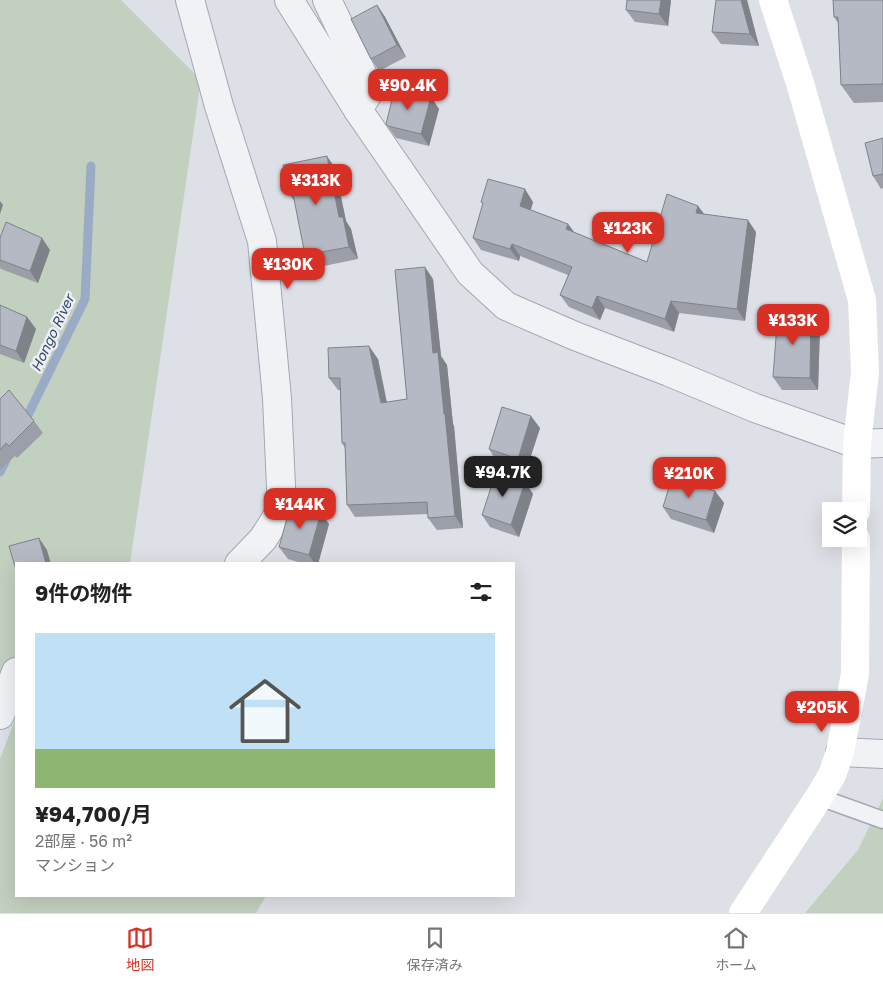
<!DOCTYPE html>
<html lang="ja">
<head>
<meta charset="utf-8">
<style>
  body { margin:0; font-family:"Golos Text","Noto Sans JP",sans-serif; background:#f6f6f6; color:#222; height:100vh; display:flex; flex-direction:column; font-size:19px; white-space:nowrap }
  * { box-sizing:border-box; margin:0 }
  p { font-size:16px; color:#767676 }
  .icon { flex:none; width:28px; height:28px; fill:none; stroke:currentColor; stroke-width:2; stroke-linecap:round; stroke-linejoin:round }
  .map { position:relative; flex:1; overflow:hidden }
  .drawer { position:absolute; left:15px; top:562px; width:500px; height:335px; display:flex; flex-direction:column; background:#fff; border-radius:0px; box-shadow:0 5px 20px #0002 }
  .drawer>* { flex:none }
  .fabs { position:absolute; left:822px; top:502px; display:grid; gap:10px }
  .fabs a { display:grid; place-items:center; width:45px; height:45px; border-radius:0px; background:#fff; box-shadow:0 5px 20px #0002; font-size:25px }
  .price { position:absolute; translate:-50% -42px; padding:0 11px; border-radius:10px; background:#d93025; color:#fff; font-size:16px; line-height:32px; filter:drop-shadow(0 1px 2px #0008) }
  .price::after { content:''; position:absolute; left:50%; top:30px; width:15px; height:11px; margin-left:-8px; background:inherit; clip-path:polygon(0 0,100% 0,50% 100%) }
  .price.current { background:#222; color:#fff }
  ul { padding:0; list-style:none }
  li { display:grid; align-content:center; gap:10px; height:265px; padding:0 20px }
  li span { display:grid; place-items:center; height:155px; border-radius:0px; color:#555 }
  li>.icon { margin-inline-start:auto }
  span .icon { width:90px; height:90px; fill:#fffc; stroke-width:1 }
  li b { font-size:21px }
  h2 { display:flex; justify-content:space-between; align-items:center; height:60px; padding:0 20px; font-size:21px }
  .menu { display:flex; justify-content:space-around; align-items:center; height:70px; border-top:1px solid #e0e0e0; background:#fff; font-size:14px; color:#767676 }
  .menu a { display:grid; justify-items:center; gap:2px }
  .menu .current { color:#d93025 }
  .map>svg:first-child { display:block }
  .green { fill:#c2d0bf }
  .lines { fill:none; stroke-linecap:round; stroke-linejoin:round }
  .stream { stroke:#9aabc6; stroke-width:9 }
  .lane-casing { stroke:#a4a7b1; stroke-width:19 }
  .street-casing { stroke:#a4a7b1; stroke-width:30 }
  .lane { stroke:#f0f2f5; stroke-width:16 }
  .street { stroke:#f0f2f5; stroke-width:28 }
  .secondary { stroke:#fff; stroke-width:28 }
  .wall { fill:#9c9fa8 }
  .shaded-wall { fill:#7f8288 }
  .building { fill:#b5b9c3; stroke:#7f8288 }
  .labels { text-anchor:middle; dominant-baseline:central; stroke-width:5; stroke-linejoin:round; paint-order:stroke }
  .water-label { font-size:14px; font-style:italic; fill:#34496f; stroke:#edeff5 }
</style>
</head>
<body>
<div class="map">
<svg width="883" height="913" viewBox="0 0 883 913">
  <rect width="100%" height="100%" fill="#dee0e7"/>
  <g class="green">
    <polygon points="0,0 121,0 201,80 130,564 16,564 16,664 0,677"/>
    <polygon points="16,717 16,896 266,896 256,913 0,913 0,759"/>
    <polygon points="883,798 883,913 805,913 858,850"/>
  </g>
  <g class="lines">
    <g class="stream">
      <polyline points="24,423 85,299 91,166"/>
      <polyline points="0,472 7,458"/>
    </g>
    <defs>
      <polyline id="lane" points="819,797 883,820"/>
      <g id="street">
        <polyline points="190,0 219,106 262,241 277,398 282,509 263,539 239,564"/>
        <polyline points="289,0 358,110 470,273 506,306 575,336 669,372 755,408 857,444 883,443"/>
        <polyline points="327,0 370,90 358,110"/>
        <polyline points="0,715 16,672"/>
        <polyline points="840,752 883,754"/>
      </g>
    </defs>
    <use href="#lane" class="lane-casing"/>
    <use href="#street" class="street-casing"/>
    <use href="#lane" class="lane"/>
    <use href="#street" class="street"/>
    <g class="secondary">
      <polyline points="773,0 800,83 862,300 865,372 857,444 856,511"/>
      <polyline points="743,913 819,797 832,775 840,752 855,674 856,539"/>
    </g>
  </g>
  <g class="wall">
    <polygon points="671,0 668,26 635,22 626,10"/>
    <polygon points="716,0 747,0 759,46 721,44 712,32"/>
    <polygon points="883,0 883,102 854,103 841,85 838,23 834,17"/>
    <polygon points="377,5 385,17 406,57 379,71 371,59"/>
    <polygon points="431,97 439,109 429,146 396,138 386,124"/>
    <polygon points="883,138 883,188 881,189 873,176"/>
    <polygon points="335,168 346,221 351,229 358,259 314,268 305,255 295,202 289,194"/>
    <polygon points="481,202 533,202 531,210 568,224 574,232 647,262 698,206 704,214 756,232 745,321 679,313 674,332 605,308 600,320 569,307 560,295 568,275 520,256 519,261 481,250 473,238 483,205"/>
    <polygon points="0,238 50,250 38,283 1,269 0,268"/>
    <polygon points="433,279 441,356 447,365 453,424 454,426 463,528 437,530 428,518 428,514 355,517 347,505 345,448 342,443 340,390 338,390 329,378 378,359 387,402 407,399"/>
    <polygon points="0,305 27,317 36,329 24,363 0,354"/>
    <polygon points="811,314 820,327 818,390 782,390 773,377"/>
    <polygon points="0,399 34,421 43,433 17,458 15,456 0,470"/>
    <polygon points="540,428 526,471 497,462 489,449"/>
    <polygon points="525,482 533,494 519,537 490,527 482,515"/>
    <polygon points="715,491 724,503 714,533 671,519 663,507"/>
    <polygon points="329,524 318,564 305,564 288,559 279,547"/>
  </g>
  <g class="shaded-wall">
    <polygon points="661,0 671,0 668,26 659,14"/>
    <polygon points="741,0 747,0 759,46 750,34"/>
    <polygon points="377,5 385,17 406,57 397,45"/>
    <polygon points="431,97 439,109 429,146 421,134"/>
    <polygon points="327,156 335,168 346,221 351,229 358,259 349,247 339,217"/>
    <polygon points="525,189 533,202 528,218 520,206"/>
    <polygon points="0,201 3,205 0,214"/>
    <polygon points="698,206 707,218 696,213"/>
    <polygon points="748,220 756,232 745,321 737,309"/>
    <polygon points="568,224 577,236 566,229"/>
    <polygon points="42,238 50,250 38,283 30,271"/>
    <polygon points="512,244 520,256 519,261 510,249"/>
    <polygon points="425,267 433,279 441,356 447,365 453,424 454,426 463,528 455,516 444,414 433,353"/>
    <polygon points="597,296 605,308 600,320 592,308"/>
    <polygon points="671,301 679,313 674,332 665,319"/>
    <polygon points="811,314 820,327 818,390 810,378"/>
    <polygon points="27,317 36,329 24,363 16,351"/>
    <polygon points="369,346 378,359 389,415 381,403"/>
    <polygon points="531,416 540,428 526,471 518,459"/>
    <polygon points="525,482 533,494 519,537 511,525"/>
    <polygon points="715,491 724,503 714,533 706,520"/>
    <polygon points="321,512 329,524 318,564 315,564 309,555"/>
    <polygon points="39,538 47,550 51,564 46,564"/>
  </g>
  <g class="building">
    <polygon points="627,0 661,0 659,14 626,10"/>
    <polygon points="716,0 741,0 750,34 712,32"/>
    <polygon points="833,0 883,0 883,84 841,85 838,17 834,17"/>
    <polygon points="377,5 397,45 371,59 351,19"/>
    <polygon points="395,88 431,97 421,134 388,126 386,124"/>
    <polygon points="883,138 883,174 873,176 865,143"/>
    <polygon points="327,156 339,217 343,217 349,247 305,255 293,194 289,194 283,165"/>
    <polygon points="488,179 525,189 520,206 568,224 566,229 647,262 667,194 698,206 696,213 748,220 737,309 671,301 665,319 597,296 592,308 560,295 572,267 512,244 510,249 473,238 483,203 481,202"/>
    <polygon points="6,222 42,238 30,271 0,260 0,238"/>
    <polygon points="425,267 433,353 438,352 444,414 445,414 455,516 428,518 427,502 347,505 345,443 342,443 340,378 329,378 328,348 369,346 381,403 407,399 395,270"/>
    <polygon points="0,305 27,317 16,351 0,345"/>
    <polygon points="778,311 811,314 810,378 773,377"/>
    <polygon points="9,390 34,421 9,446 6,443 0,450 0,399"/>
    <polygon points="502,407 531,416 518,459 489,449"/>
    <polygon points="496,472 525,482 511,525 482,515"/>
    <polygon points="672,477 715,491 706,520 663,507"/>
    <polygon points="291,504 321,512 309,555 279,547"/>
    <polygon points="39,538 46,564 16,564 16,570 9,546"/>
  </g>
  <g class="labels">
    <g class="water-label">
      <text transform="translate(52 333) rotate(-65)">Hongo River</text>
    </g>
  </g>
</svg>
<div class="fabs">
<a><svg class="icon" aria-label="layers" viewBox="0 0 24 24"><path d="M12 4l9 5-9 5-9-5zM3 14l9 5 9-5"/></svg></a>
</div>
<b class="price" style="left:408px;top:111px">¥90.4K</b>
<b class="price" style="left:316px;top:206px">¥313K</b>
<b class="price" style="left:628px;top:254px">¥123K</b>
<b class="price" style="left:288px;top:290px">¥130K</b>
<b class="price" style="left:793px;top:346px">¥133K</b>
<b class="price current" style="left:503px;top:498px">¥94.7K</b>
<b class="price" style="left:689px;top:499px">¥210K</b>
<b class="price" style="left:300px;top:530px">¥144K</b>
<b class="price" style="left:822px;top:733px">¥205K</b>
<section class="drawer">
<h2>9件の物件<svg class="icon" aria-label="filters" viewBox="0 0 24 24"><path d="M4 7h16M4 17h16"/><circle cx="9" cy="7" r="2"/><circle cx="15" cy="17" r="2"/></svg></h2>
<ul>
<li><span style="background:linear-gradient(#bfe0f5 75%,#8fb573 0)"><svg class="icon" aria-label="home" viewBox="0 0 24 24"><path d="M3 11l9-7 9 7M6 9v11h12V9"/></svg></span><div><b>¥94,700/月</b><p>2部屋 · 56 m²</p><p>マンション</p></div></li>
</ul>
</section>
</div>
<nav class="menu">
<a class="current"><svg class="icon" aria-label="map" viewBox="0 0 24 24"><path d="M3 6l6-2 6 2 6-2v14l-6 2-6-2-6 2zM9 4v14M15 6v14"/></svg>地図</a>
<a><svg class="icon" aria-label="saved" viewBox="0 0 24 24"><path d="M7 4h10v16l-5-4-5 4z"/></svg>保存済み</a>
<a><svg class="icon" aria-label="home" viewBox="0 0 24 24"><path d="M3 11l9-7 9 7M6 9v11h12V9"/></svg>ホーム</a>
</nav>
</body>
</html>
